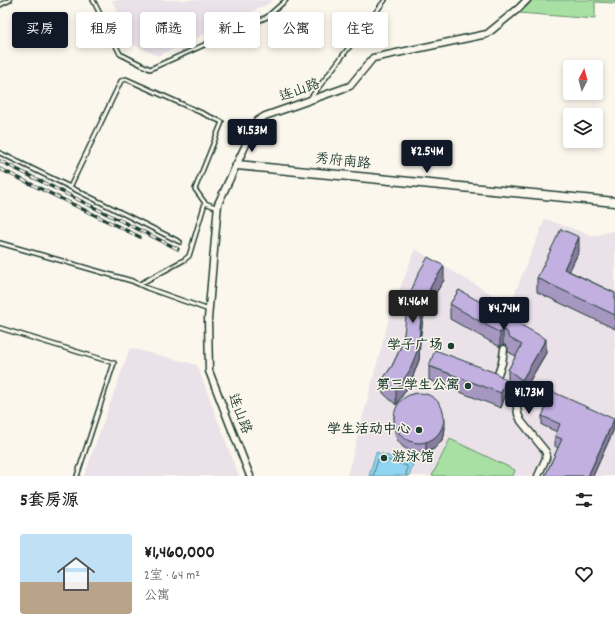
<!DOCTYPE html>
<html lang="zh">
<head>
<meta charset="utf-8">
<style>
  body { margin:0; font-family:Dekko,"LXGW WenKai TC",sans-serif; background:#f6f6f6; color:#222; height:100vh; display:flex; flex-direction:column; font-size:15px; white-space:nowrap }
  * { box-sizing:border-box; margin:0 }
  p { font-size:13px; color:#767676 }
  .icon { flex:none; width:22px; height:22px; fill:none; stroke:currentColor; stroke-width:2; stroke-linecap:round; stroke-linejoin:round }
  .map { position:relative; height:476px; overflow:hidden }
  .details { display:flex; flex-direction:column; background:#fff; flex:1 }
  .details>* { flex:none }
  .top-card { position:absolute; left:12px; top:12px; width:400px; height:36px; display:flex; gap:8px }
  .needle { width:26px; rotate:6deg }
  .tools { position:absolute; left:563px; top:60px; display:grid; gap:8px }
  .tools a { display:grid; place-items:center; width:40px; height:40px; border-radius:4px; background:#fff; box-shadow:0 2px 6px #0003; font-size:20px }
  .price { position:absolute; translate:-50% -34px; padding:0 9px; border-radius:4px; background:#111827; color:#fff; font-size:13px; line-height:26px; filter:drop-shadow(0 1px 2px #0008) }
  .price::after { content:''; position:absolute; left:50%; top:24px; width:12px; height:9px; margin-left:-6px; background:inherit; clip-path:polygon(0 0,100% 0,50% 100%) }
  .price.active { background:#222; color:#fff }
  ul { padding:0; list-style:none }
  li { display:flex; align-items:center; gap:12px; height:100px; padding:0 20px }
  li span { display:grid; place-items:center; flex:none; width:112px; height:80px; border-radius:4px; color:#555 }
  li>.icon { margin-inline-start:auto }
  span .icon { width:48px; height:48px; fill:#fffc; stroke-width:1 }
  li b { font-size:17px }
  h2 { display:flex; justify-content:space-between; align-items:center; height:48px; padding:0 20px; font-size:17px }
  .pill { padding:0 14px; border-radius:4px; background:#fff; box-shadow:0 2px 6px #0003; font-size:14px; line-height:36px }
  .pill.active { background:#111827; color:#fff }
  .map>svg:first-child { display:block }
  .built { fill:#eae2e8 }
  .green { fill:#a8e0a4; stroke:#648e6c }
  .water { fill:#8fd4f0; stroke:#6298a5 }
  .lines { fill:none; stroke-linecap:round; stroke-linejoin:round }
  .shore { stroke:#4c797f; stroke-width:1 }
  .service-casing { stroke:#1f3d34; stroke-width:6 }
  .minor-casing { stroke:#1f3d34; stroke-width:9 }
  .tertiary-casing { stroke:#1f3d34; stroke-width:11 }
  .service { stroke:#fbf7ec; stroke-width:3 }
  .minor { stroke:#fbf7ec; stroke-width:6 }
  .tertiary { stroke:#fbf7ec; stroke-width:8 }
  .rail-casing { stroke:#1f3d34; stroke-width:3.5 }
  .rail { stroke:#fbf7ec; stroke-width:2; stroke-dasharray:6; stroke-linecap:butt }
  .wall { fill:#a697c1; stroke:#1f3d34 }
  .shaded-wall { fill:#877b9d; stroke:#1f3d34 }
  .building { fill:#c1b0e0; stroke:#1f3d34 }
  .poi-dot { fill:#1f3d34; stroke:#fbf7ec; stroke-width:1.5 }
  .labels { text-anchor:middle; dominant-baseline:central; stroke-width:3; stroke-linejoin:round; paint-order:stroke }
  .street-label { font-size:14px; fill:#1f3d34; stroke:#fbf7ec }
  .poi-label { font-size:14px; font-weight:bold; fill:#1f3d34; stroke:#fbf7ec; text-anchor:end }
</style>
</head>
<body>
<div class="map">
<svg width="615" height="476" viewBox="0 0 615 476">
  <rect width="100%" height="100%" fill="#fbf7ec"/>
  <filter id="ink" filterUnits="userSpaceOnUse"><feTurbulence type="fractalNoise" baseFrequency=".025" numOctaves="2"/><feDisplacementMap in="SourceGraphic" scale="8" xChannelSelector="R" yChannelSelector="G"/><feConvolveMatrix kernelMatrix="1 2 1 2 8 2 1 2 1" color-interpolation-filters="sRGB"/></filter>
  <g filter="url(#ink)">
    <g class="built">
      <polygon points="112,0 273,0 268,4 158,56 132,44"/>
      <polygon points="545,219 594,236 615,230 615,476 347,476 389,318 415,249 510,305"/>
      <polygon points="130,348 197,365 239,476 84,476"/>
    </g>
    <g class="green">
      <polygon points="533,0 615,0 615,3 595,2 595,19 519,13"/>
      <polygon points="450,439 515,470 513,476 432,476"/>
    </g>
    <polygon class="water" points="376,452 413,464 409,476 369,476"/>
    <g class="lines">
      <polyline class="shore" points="373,476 378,459 380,458 407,466 407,468 406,476"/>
      <defs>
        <g id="service">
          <polyline points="93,0 120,54 150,69 267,17 286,0"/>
          <polyline points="0,5 10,0"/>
          <polyline points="309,100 385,0"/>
          <polyline points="0,153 70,187"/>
          <polyline points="205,203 218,208"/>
          <polyline points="0,243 132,281 147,288 209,310"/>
          <polyline points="140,284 184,260 189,256 205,203 195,189 222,122 126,79 121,81 70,187 180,242"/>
          <polyline points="0,328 114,363 77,476"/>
        </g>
        <g id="minor">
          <polyline points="504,349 502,363 497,377 498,382 501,386 512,392 515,396 518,414 521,421 546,452 546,458 538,476"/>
          <polyline points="250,476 209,371 208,319 218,204 257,121 265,116 350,86 373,58 487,34 519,8 527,0"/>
        </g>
        <polyline id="tertiary" points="237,165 615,202"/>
      </defs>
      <use href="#service" class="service-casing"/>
      <use href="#minor" class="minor-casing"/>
      <use href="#tertiary" class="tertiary-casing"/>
      <use href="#service" class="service"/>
      <use href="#minor" class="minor"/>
      <use href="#tertiary" class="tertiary"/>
      <defs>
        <g id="rail">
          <polyline points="0,161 178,249"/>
          <polyline points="0,169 140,237"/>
        </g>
      </defs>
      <use href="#rail" class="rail-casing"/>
      <use href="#rail" class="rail"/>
    </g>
    <g class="wall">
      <polygon points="579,251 569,271 615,293 615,329 537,292 537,278"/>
      <polygon points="444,280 432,299 423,319 420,340 419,360 410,384 396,405 383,393 383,379 392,366 400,349 404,334"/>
      <polygon points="459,290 546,353 522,394 508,385 508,370 516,356 508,352 508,348 506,345 503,345 500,347 450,319 450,304"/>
      <polygon points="429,366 506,394 501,408 429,380"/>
      <polygon points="394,414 445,427 444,436 440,443 434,449 426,452 418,453 410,451 403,447 397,440 395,433"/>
      <polygon points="542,416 614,429 593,476 545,476 558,448 555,446 555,436 557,432 542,425"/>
    </g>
    <g class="shaded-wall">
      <polygon points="579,237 579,251 564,283 564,269"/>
      <polygon points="444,266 444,280 432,299 423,319 420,340 419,360 410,384 396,405 396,391 420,326 423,304 432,284"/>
      <polygon points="503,330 503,345 500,347 500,333"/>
      <polygon points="546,339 546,353 522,394 522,380"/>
      <polygon points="506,380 506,394 501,408 501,393"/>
      <polygon points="445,418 445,427 444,436 440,443 434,449 426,452 426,442"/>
      <polygon points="614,419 614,429 593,476 588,476"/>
    </g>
    <g class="building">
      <polygon points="561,229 579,237 564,269 615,293 615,315 537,278"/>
      <polygon points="428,257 444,266 432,284 423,304 420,326 419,346 410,370 396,391 383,379 392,366 400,349 404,334 408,299 418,274"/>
      <polygon points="459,290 546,339 522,380 508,370 522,345 508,337 508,333 506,331 503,330 500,333 450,304"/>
      <polygon points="435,350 496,373 499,375 506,380 501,393 429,366"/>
      <polygon points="553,392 614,419 588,476 545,476 562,439 555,436 560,424 542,416"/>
      <circle cx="419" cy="418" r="25"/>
    </g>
  </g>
  <g class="poi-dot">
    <circle cx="451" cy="346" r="4"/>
    <circle cx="468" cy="386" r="4"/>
    <circle cx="419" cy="430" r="4"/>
    <circle cx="384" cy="458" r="4"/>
  </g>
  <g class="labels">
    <g class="street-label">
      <text transform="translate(300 91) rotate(-20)">连山路</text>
      <text transform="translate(343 162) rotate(6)">秀府南路</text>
      <text transform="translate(239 414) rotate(69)">连山路</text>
    </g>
    <g class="poi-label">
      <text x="443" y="346">学子广场</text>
      <text x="460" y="386">第三学生公寓</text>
      <text x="411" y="430">学生活动中心</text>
      <text x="392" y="458" text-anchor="start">游泳馆</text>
    </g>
  </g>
</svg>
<div class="tools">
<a><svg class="needle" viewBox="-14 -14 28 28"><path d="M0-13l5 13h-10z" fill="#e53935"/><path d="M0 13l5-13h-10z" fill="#767676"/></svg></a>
<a><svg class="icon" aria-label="layers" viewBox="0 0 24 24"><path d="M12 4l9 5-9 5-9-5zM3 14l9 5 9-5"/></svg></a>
</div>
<b class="price" style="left:252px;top:153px">¥1.53M</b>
<b class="price" style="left:427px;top:174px">¥2.54M</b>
<b class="price active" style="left:413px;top:324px">¥1.46M</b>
<b class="price" style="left:504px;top:331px">¥4.74M</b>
<b class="price" style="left:529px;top:415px">¥1.73M</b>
<div class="top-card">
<a class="pill active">买房</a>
<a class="pill">租房</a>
<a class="pill">筛选</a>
<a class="pill">新上</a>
<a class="pill">公寓</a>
<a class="pill">住宅</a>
</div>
</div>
<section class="details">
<h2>5套房源<svg class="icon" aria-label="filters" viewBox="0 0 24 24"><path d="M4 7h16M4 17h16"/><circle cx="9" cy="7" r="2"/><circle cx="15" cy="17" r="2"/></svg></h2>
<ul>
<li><span style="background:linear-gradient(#bfe0f5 60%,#b9a48a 0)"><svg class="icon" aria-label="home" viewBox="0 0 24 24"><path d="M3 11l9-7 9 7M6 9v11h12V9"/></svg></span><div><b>¥1,460,000</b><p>2室 · 64 m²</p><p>公寓</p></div><svg class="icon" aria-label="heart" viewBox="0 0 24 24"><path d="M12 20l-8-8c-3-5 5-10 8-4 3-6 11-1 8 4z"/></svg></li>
</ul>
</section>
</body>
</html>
